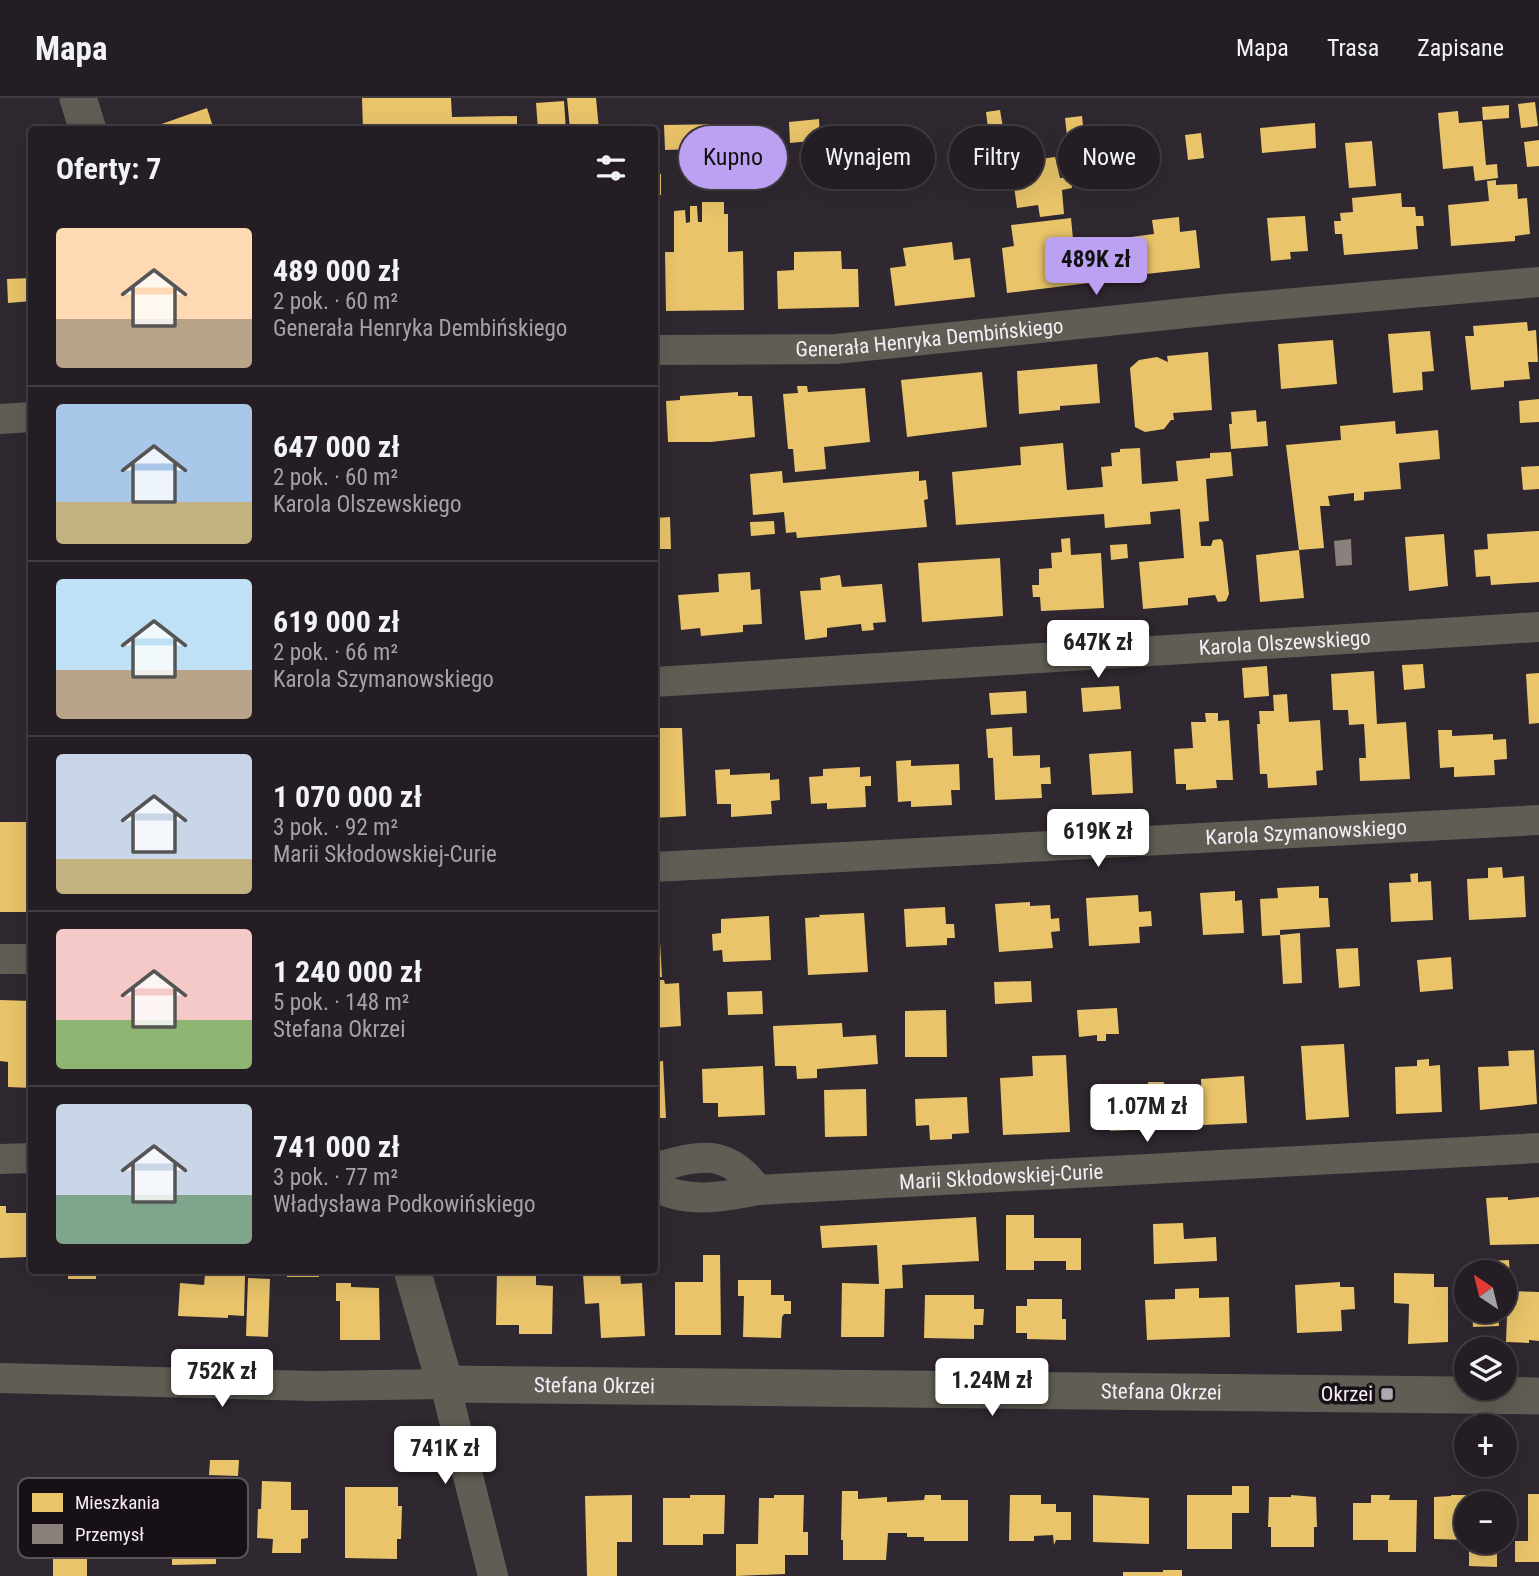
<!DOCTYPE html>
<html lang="pl">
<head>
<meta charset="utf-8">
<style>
  body { margin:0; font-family:"Roboto Condensed",sans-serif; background:#2c272c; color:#f1f3f6; height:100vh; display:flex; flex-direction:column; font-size:26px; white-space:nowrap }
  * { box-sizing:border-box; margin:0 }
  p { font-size:23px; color:#a3a2a6 }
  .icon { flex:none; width:38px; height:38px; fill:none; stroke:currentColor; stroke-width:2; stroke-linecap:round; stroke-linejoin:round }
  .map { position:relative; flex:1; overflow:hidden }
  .side { position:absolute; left:28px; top:28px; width:630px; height:1148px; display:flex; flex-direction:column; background:#241e24; border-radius:7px; box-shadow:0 7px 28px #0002,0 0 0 2px #413c41 }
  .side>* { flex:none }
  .top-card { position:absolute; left:679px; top:28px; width:665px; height:63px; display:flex; gap:14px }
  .needle { width:46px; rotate:325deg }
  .tools { position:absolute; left:1454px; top:1162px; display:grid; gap:14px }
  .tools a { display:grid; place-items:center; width:63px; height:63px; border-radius:50%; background:#241e24; box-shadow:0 7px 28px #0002,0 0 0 2px #413c41; font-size:35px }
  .price { position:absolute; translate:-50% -60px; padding:0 16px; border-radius:7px; background:#fff; color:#222; font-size:23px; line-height:46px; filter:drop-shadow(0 2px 4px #0008) }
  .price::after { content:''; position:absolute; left:50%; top:42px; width:21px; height:16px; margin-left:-10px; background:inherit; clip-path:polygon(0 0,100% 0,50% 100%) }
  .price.selected { background:#bca0f2; color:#111 }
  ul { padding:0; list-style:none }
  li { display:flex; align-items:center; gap:21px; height:175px; padding:0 28px }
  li+li { border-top:2px solid #413c41 }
  li span { display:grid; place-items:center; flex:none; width:196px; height:140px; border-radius:7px; color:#555 }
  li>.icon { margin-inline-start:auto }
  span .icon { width:84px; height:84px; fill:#fffc; stroke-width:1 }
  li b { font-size:30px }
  h2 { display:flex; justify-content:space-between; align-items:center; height:84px; padding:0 28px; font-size:30px }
  .chip { padding:0 24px; border-radius:32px; background:#241e24; box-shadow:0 7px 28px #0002,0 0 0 2px #413c41; font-size:24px; line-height:63px }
  .chip.selected { background:#bca0f2; color:#111 }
  header { display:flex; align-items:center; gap:42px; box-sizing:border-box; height:98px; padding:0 35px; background:#241e24; border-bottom:2px solid #413c41 }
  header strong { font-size:33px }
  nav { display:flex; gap:38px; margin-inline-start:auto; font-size:24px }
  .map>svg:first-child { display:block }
  .homes { fill:#e9c46a }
  .industry { fill:#8a817c }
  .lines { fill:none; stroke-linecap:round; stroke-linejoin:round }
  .minor { stroke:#605e54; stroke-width:30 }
  .tertiary { stroke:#605e54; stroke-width:37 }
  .poi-dot { fill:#b1a7b1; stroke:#181017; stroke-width:2.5 }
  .labels { text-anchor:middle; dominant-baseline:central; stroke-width:7; stroke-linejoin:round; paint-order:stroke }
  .street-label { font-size:21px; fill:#f7ecf6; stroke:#181017 }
  .poi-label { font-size:21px; fill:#f7ecf6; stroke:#181017; text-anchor:end }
  .key { fill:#181017; stroke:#5b525a; stroke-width:2 }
  .key-label { font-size:19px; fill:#f7ecf6 }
</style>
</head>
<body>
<header>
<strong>Mapa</strong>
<nav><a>Mapa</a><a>Trasa</a><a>Zapisane</a></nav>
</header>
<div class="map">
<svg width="1539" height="1478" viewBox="0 0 1539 1478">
  <rect width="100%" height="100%" fill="#302830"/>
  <g class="homes">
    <polygon points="362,0 451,0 452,19 517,18 517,32 363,32"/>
    <polygon points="567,0 596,0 599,32 570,32"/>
    <polygon points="564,3 566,32 538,32 536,5"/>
    <polygon points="1535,4 1538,28 1521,30 1518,6"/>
    <polygon points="1509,7 1509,20 1483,22 1482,9"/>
    <polygon points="207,10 214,32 154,32 153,29"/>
    <polygon points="1000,12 1004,36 989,38 986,14"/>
    <polygon points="1458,13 1459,25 1482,23 1486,67 1497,66 1498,80 1475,83 1473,68 1443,71 1438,15"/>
    <polygon points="1082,18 1085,46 1068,47 1065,20"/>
    <polygon points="819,21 820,42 790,45 789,24"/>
    <polygon points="1315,25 1316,50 1262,55 1260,30"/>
    <polygon points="725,26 725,50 665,52 664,27"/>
    <polygon points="1201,35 1204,60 1188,62 1185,37"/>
    <polygon points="1539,42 1539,68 1527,69 1524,44"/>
    <polygon points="1372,43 1376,88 1349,90 1345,45"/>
    <polygon points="1000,44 1001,56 978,58 977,47"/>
    <polygon points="1055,59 1060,80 1071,79 1072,90 1062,92 1064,116 1040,119 1038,107 1017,110 1012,74 1034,71 1033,62"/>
    <rect x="654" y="76" width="7" height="21"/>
    <polygon points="1496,82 1496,87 1517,86 1518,101 1527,100 1530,136 1515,138 1515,143 1451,148 1448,107 1489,103 1487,83"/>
    <polygon points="1401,95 1402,109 1415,109 1416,118 1423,118 1424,128 1416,128 1418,151 1344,157 1342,136 1335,136 1334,123 1341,123 1340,115 1353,114 1352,100"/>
    <polygon points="702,104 724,104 724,116 728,116 728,154 743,153 744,212 666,213 665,154 674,154 674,113 685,112 686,125 690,124 690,108 697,108 698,124 702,124"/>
    <polygon points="1305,118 1308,153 1290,154 1291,161 1271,163 1267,120"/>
    <polygon points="1179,119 1180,134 1196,132 1200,170 1119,179 1115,141 1154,136 1152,122"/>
    <polygon points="1071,120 1073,141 1083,140 1089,185 1007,195 1002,150 1014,148 1011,127"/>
    <polygon points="952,144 954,162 970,160 975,199 895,208 890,170 906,168 903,150"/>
    <polygon points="841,153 842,171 858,171 859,209 778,211 777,173 794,172 794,154"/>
    <polygon points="32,180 32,203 8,205 7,181"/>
    <polygon points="1527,224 1528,233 1536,232 1538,264 1528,264 1530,281 1504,283 1504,289 1471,292 1465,238 1474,238 1473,228"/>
    <polygon points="26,228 32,228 32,273 28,273"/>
    <polygon points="1430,233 1434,273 1422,274 1423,292 1393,295 1388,236"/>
    <polygon points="1333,242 1337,286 1281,291 1278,246"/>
    <polygon points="1208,254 1212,312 1173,315 1174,322 1171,322 1164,331 1145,334 1135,329 1130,270 1139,262 1157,259 1168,264 1167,258"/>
    <polygon points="1097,266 1100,305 1060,308 1060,312 1019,316 1017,273"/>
    <polygon points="982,274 987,329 907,339 901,282"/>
    <polygon points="797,288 807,288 808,294 865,290 870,344 824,349 826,371 795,374 793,351 788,351 783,296 798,295"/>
    <polygon points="738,294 738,298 752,298 755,339 711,344 668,344 666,303 680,302 680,298"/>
    <polygon points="1539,301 1539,324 1520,325 1519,303"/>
    <polygon points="1256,312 1257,324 1266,323 1268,348 1231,351 1229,326 1232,326 1231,314"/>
    <polygon points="1395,323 1396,336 1438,332 1440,361 1399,365 1401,391 1364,394 1364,402 1354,403 1354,395 1328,398 1330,408 1320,408 1324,450 1299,452 1286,347 1341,342 1340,328"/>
    <polygon points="1063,345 1067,392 1103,389 1101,369 1112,368 1111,355 1120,354 1120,351 1140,350 1142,386 1178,383 1176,363 1210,360 1210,355 1231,354 1233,378 1206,381 1209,423 1199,424 1201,448 1211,448 1213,442 1221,441 1223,444 1229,496 1226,503 1218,504 1215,497 1188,500 1188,507 1143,511 1139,464 1184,460 1180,411 1150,414 1151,426 1125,428 1105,430 1104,416 956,427 952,374 1021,367 1020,349"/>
    <polygon points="1539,368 1539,391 1523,392 1521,369"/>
    <polygon points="782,373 783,385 919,373 919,383 926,382 928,401 924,402 927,429 797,440 796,434 786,435 784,414 753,417 750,376"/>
    <polygon points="670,419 671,451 658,451 658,440 654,440 654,420"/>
    <polygon points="774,423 775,436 751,438 750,424"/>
    <polygon points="1539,433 1539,484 1491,487 1490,478 1476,479 1474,452 1488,451 1487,436"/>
    <polygon points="1444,436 1448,488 1409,493 1405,439"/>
    <polygon points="1070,440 1071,457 1101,455 1104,510 1041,513 1040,499 1033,499 1032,487 1039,487 1039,471 1052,470 1051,455 1062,454 1061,441"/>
    <polygon points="1127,446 1128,460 1111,462 1110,447"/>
    <polygon points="1299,452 1304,500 1260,504 1256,457"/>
    <polygon points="1000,460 1003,518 922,524 918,465"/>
    <polygon points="750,474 751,492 760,491 762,526 743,527 743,534 701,538 700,530 681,532 678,497 719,494 718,476"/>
    <polygon points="840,477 842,489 882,486 886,524 873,525 874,532 862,533 861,526 827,530 827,539 805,542 800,493 821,492 820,480"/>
    <polygon points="1423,566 1425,590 1404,592 1402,567"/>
    <polygon points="1267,568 1269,598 1244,600 1242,570"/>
    <polygon points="1374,573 1377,626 1406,624 1410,681 1360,683 1359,660 1366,660 1364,626 1349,627 1348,612 1333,612 1331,576"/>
    <polygon points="1539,575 1539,625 1529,626 1526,576"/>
    <polygon points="1119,588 1121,611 1083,614 1081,590"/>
    <polygon points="1026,593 1027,615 991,617 989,595"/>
    <polygon points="1287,596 1289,624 1320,622 1323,672 1316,673 1317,687 1268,690 1267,676 1260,676 1257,626 1260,626 1259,613 1274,613 1273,597"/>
    <polygon points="1205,615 1218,615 1218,623 1229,622 1233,682 1216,682 1217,690 1186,692 1186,686 1176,686 1174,651 1193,650 1191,624 1206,624"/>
    <polygon points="1012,629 1013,658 1040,657 1040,670 1050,669 1051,686 1041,686 1042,700 995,702 993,660 988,660 986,631"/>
    <polygon points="654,630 682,630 686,718 654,720"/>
    <polygon points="1438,632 1452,632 1452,638 1493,636 1493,642 1506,641 1507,661 1494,662 1495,677 1454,679 1454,669 1440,670"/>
    <polygon points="1131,653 1133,695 1092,697 1089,656"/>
    <polygon points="911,662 911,668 959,666 960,692 951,692 952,707 911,709 911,703 898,704 896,663"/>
    <polygon points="860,669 860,679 871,678 871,688 865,688 866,709 827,711 827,705 811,706 809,679 823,678 823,671"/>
    <polygon points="730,671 730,677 770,675 770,682 779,681 780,702 771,703 772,716 731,719 731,706 717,706 715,672"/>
    <polygon points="0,724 32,724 32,796 26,796 26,814 0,814"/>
    <polygon points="1502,769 1503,780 1524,778 1526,819 1469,822 1467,781 1488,780 1488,770"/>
    <polygon points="1418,775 1418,784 1431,783 1433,822 1391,824 1389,785 1411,784 1410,776"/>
    <polygon points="1319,788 1319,800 1328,800 1330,829 1280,832 1280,837 1262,838 1260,801 1278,800 1277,790"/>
    <polygon points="1235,793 1235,803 1242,802 1244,835 1203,837 1200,795"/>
    <polygon points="1138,797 1139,814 1151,813 1152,828 1139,829 1140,845 1089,848 1086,800"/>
    <polygon points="1030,804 1030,808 1050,807 1051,821 1059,820 1060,833 1051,834 1053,850 999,854 995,806"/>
    <polygon points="945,809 946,826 954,826 955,840 947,840 947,847 906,849 904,811"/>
    <polygon points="864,815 868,874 808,877 805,820 820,819 819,817"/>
    <polygon points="769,818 771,862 723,864 722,852 713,853 712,836 721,835 721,821"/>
    <polygon points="654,826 659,826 662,879 654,879"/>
    <polygon points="1300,835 1302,885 1283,886 1280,837"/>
    <polygon points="1358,850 1360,888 1339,890 1336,851"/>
    <polygon points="1451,859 1453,891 1420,894 1417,862"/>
    <polygon points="654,882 664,882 665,886 679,885 681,928 654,930"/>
    <polygon points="1031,883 1032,904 995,906 994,884"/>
    <polygon points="762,893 763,916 728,917 727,894"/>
    <polygon points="0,902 32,903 32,990 8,989 8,964 0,963"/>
    <polygon points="1117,910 1119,936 1106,936 1106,943 1097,943 1097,937 1079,939 1077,912"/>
    <polygon points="946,912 947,959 905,959 905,913"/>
    <polygon points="842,925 843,939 876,937 878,966 817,971 817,980 797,981 796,968 775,968 773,928"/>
    <polygon points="1344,946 1349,1019 1306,1022 1301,948"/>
    <polygon points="1534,952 1537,1006 1480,1012 1478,969 1509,968 1508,953"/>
    <polygon points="1066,957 1070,1034 1003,1037 1000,980 1033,978 1032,958"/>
    <polygon points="1429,961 1429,968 1440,967 1442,1014 1396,1016 1395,969 1417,968 1417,962"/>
    <polygon points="663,963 666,1020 654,1020 654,964"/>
    <polygon points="763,968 765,1017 718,1019 718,1005 703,1005 702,971"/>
    <polygon points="1244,978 1247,1025 1203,1027 1201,981"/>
    <polygon points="1148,984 1164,984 1165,1019 1151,1019 1151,1031 1110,1033 1109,1014 1101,1014 1100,1000 1115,999 1115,990 1148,989"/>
    <polygon points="866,991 867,1038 825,1039 824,992"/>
    <polygon points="967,999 969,1035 952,1036 952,1041 930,1042 929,1027 916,1028 915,1001"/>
    <polygon points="1508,1099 1508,1102 1539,1099 1539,1146 1490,1147 1486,1100"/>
    <polygon points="0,1108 6,1108 6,1115 32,1115 32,1166 27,1166 27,1159 0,1160"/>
    <polygon points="1006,1117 1034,1117 1034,1140 1081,1140 1081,1172 1066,1172 1066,1163 1034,1163 1034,1172 1006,1172"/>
    <polygon points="976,1119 979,1163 902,1167 903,1190 885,1191 884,1239 841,1239 842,1185 879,1186 877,1147 822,1150 820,1128"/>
    <polygon points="1183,1125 1184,1141 1216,1139 1217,1163 1154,1166 1153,1126"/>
    <polygon points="703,1157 720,1157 721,1237 675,1237 675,1184 703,1184"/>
    <polygon points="1509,1162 1510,1184 1505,1184 1505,1174 1470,1174 1469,1164"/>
    <rect x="68" y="1172" width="28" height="9"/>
    <rect x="287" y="1172" width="32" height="7"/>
    <polygon points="497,1172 536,1172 536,1187 553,1188 552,1236 519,1236 519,1227 496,1227"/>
    <polygon points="574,1172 595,1172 595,1175 620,1174 621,1186 642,1185 645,1238 601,1240 599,1205 585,1206 583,1176 574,1176"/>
    <polygon points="1394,1175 1434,1176 1434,1189 1448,1189 1448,1244 1408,1246 1409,1206 1394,1205"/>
    <polygon points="205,1177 245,1178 244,1218 228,1217 228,1220 178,1218 180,1185 204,1187"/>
    <polygon points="248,1180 270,1181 268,1239 246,1238"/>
    <polygon points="738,1182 771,1182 771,1197 784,1197 784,1203 791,1203 791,1216 784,1216 782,1219 781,1240 743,1239 744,1198 738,1198"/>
    <polygon points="1340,1184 1340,1189 1354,1189 1355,1211 1341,1212 1342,1233 1297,1235 1295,1187"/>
    <polygon points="336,1185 351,1185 351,1189 379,1190 380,1242 340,1242 340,1203 336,1203"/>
    <polygon points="1199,1190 1199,1200 1229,1199 1230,1239 1147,1242 1145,1202 1175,1201 1175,1191"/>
    <polygon points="1508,1193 1539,1194 1539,1243 1529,1242 1529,1245 1506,1244"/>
    <polygon points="925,1197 974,1197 974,1211 984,1211 983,1227 974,1227 974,1241 924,1240"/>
    <polygon points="1027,1201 1062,1201 1062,1221 1066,1221 1066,1242 1027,1241 1027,1235 1016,1235 1016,1208 1027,1208"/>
    <polygon points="1472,1213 1498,1213 1499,1228 1473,1229"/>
    <polygon points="210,1362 239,1362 238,1378 209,1377"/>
    <polygon points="168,1383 189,1383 189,1402 195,1402 195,1399 216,1399 216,1416 221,1419 221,1428 216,1431 216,1466 172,1467 172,1412 168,1413"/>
    <polygon points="262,1383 291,1384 291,1412 308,1412 308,1440 301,1441 301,1455 272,1455 273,1441 257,1440 258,1411 261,1411"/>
    <polygon points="1232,1388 1249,1388 1249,1415 1232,1415 1232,1451 1187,1451 1187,1397 1232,1397"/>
    <polygon points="345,1389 398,1389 398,1408 402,1408 401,1441 397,1441 397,1461 345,1460"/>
    <polygon points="842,1393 858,1393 858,1401 887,1399 887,1404 924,1402 925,1397 941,1397 941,1402 968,1402 968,1443 924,1443 924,1439 907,1439 907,1435 888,1435 886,1462 843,1462 843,1442 841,1442"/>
    <polygon points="1528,1396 1539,1396 1539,1464 1515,1464 1515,1443 1528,1443"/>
    <polygon points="632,1397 632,1444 617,1444 617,1478 587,1478 585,1398"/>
    <polygon points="690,1397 725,1397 724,1436 703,1436 703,1447 663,1447 663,1400 690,1400"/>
    <polygon points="774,1397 804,1397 803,1434 808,1434 808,1457 785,1457 785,1476 736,1478 736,1446 758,1446 759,1400 774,1400"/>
    <polygon points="1010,1397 1041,1397 1041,1406 1056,1406 1056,1414 1071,1414 1071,1442 1056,1442 1054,1447 1053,1437 1034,1438 1034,1443 1009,1443"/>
    <polygon points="1093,1397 1149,1400 1149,1446 1093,1444"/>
    <polygon points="1291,1397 1316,1399 1317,1429 1314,1429 1314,1449 1271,1449 1271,1429 1268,1429 1269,1399 1291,1399"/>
    <polygon points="1371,1397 1390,1397 1389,1402 1417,1402 1416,1454 1388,1454 1388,1442 1353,1442 1353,1405 1371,1405"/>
    <polygon points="1451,1397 1469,1397 1469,1402 1497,1402 1497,1405 1466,1405 1466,1442 1434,1441 1434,1399 1451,1398"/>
    <polygon points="1469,1444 1497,1444 1497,1469 1469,1468"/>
    <polygon points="53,1454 87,1455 87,1478 53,1478"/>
    <polygon points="1163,1472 1182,1472 1182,1478 1123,1478 1123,1474 1163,1474"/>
  </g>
  <polygon class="industry" points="1351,441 1352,467 1336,468 1334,443"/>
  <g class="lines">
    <g class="minor">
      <path id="s1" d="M 654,252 L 836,251 L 1225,211 L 1539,184"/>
      <polyline points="0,321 32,319"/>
      <path id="s2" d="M 654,584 L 1539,529"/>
      <path id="s3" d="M 654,769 L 1539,722"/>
      <polyline points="0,861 32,861"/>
      <polyline points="0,1061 32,1060"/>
      <path d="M 654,1070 C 701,1057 726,1049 758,1092"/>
      <path id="s4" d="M 654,1088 C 687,1106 723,1099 758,1092 L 1539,1050"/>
      <polyline points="0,1280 314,1288 445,1286 493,1478"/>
    </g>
    <g class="tertiary">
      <polyline points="78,0 88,32"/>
      <path id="s5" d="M 412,1172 L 445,1286 L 1539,1298"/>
    </g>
  </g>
  <rect class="poi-dot" x="1380" y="1289" width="14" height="14" rx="3.5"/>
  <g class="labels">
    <g class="street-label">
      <text stroke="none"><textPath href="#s1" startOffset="276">Generała Henryka Dembińskiego</textPath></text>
      <text stroke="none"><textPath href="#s2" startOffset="632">Karola Olszewskiego</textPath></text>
      <text stroke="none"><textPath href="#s3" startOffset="653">Karola Szymanowskiego</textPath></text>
      <text stroke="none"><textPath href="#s4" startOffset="350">Marii Skłodowskiej-Curie</textPath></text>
      <text stroke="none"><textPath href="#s5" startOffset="268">Stefana Okrzei</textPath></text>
      <text stroke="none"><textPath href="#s5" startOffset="835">Stefana Okrzei</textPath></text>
    </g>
    <g class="poi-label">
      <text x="1373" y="1296">Okrzei</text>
    </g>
  </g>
  <rect x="18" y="1380" width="230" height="80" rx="10" class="key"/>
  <rect x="32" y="1395" width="31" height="19" fill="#e9c46a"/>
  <rect x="32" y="1426" width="31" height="20" fill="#8a817c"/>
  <g class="key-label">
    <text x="75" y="1411">Mieszkania</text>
    <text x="75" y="1443">Przemysł</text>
  </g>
</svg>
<div class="tools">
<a><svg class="needle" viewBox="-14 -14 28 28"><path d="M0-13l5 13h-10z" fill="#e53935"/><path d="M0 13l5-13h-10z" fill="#a3a2a6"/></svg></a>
<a><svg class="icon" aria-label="layers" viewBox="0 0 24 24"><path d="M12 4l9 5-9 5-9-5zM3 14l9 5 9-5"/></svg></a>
<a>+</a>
<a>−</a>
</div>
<b class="price selected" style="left:1096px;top:199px">489K zł</b>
<b class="price" style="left:1098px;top:582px">647K zł</b>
<b class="price" style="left:1098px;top:771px">619K zł</b>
<b class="price" style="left:1147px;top:1046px">1.07M zł</b>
<b class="price" style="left:222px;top:1311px">752K zł</b>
<b class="price" style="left:992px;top:1320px">1.24M zł</b>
<b class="price" style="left:445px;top:1388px">741K zł</b>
<div class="top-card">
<a class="chip selected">Kupno</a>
<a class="chip">Wynajem</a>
<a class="chip">Filtry</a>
<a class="chip">Nowe</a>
</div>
<section class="side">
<h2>Oferty: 7<svg class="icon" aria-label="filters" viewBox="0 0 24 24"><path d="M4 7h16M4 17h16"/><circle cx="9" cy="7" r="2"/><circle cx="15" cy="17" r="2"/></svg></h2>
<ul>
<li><span style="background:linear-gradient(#ffd9b3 65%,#b9a48a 0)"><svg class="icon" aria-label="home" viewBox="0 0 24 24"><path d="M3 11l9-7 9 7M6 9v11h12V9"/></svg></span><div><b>489 000 zł</b><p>2 pok. · 60 m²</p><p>Generała Henryka Dembińskiego</p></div></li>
<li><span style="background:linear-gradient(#a9c7e8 70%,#c2b280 0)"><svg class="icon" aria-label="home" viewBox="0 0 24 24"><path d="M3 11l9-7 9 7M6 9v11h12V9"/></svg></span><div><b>647 000 zł</b><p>2 pok. · 60 m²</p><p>Karola Olszewskiego</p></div></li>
<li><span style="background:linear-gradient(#bfe0f5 65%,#b9a48a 0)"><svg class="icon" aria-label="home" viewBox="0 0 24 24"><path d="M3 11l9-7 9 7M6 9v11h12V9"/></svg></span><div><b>619 000 zł</b><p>2 pok. · 66 m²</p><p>Karola Szymanowskiego</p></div></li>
<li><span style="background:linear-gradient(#c9d6e8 75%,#c2b280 0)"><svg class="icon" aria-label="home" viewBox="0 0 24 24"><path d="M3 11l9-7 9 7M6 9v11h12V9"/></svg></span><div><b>1 070 000 zł</b><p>3 pok. · 92 m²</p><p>Marii Skłodowskiej-Curie</p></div></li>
<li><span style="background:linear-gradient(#f6c9c9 65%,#8fb573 0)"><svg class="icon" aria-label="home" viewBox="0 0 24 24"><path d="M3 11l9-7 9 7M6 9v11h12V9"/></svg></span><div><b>1 240 000 zł</b><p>5 pok. · 148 m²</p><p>Stefana Okrzei</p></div></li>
<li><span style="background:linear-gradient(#c9d6e8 65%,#7fa58c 0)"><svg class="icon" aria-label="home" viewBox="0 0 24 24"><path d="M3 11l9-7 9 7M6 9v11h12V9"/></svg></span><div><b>741 000 zł</b><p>3 pok. · 77 m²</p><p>Władysława Podkowińskiego</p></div></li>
</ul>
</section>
</div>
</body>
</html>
